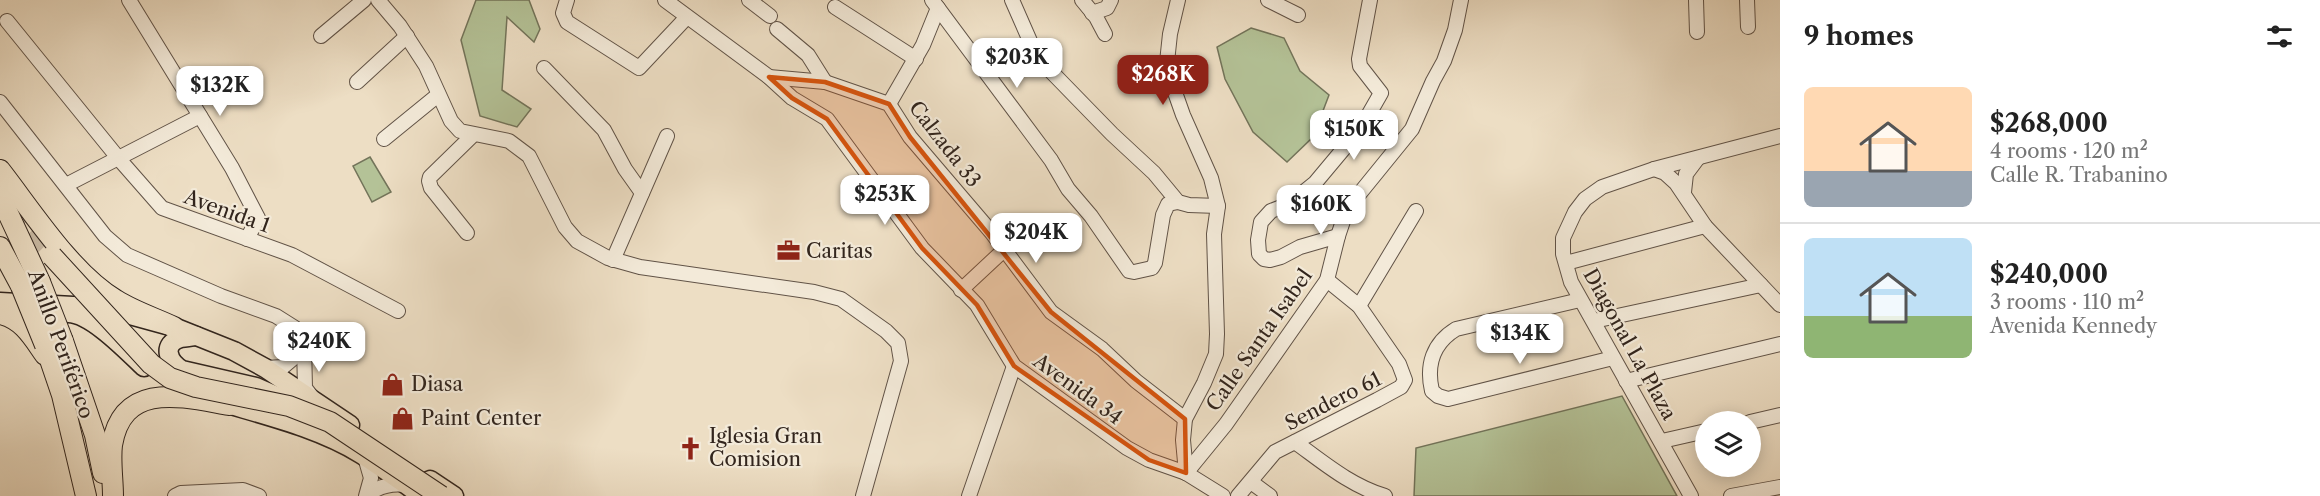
<!DOCTYPE html>
<html lang="en">
<head>
<meta charset="utf-8">
<style>
  body { margin:0; font-family:"Libre Caslon Text",serif; background:#f6f6f6; color:#222; height:100vh; display:flex; flex-direction:column; font-size:22px; white-space:nowrap }
  * { box-sizing:border-box; margin:0 }
  p { font-size:20px; color:#767676 }
  .icon { flex:none; width:33px; height:33px; fill:none; stroke:currentColor; stroke-width:2; stroke-linecap:round; stroke-linejoin:round }
  .map { position:relative; flex:1; overflow:hidden }
  .side { display:flex; flex-direction:column; background:#fff; width:540px }
  .side>* { flex:none }
  .fabs { position:absolute; left:1695px; top:411px; display:grid; gap:12px }
  .fabs a { display:grid; place-items:center; width:66px; height:66px; border-radius:50%; background:#fff; box-shadow:0 3px 15px #0003; font-size:30px }
  .price { position:absolute; translate:-50% -51px; padding:0 14px; border-radius:12px; background:#fff; color:#222; font-size:20px; line-height:39px; filter:drop-shadow(0 2px 3px #0008) }
  .price::after { content:''; position:absolute; left:50%; top:36px; width:18px; height:14px; margin-left:-9px; background:inherit; clip-path:polygon(0 0,100% 0,50% 100%) }
  .price.selected { background:#8f2418; color:#fff }
  ul { padding:0; list-style:none }
  li { display:flex; align-items:center; gap:18px; height:150px; padding:0 24px }
  li+li { border-top:2px solid #e0e0e0 }
  li span { display:grid; place-items:center; flex:none; width:168px; height:120px; border-radius:9px; color:#555 }
  li>.icon { margin-inline-start:auto }
  span .icon { width:72px; height:72px; fill:#fffc; stroke-width:1 }
  li b { font-size:26px }
  h2 { display:flex; justify-content:space-between; align-items:center; height:72px; padding:0 24px; font-size:26px }
  main { display:flex; flex:1; min-height:0 }
  .map>svg:first-child { display:block }
  .green { fill:#b4c297; stroke:#73745a; stroke-width:1.5 }
  .lines { fill:none; stroke-linecap:round; stroke-linejoin:round }
  .highway-tunnel { stroke:#c8b9a3; stroke-width:20; stroke-dasharray:20 10; stroke-linecap:butt }
  .minor-casing { stroke:#615347; stroke-width:16 }
  .major-casing { stroke:#32251d; stroke-width:21 }
  .highway-casing { stroke:#32251d; stroke-width:22 }
  .minor { stroke:#f3ead9; stroke-width:14 }
  .major { stroke:#eddec4; stroke-width:18 }
  .highway { stroke:#eddec4; stroke-width:20 }
  .highway-bridge-casing { stroke:#32251d; stroke-width:22; stroke-linecap:butt }
  .highway-bridge { stroke:#eddec4; stroke-width:20 }
  .marked { fill:#d6540e; fill-opacity:0.2; stroke:#d6540e; stroke-width:4.5; stroke-linejoin:round }
  .labels { text-anchor:middle; dominant-baseline:central; stroke-width:4.5; stroke-linejoin:round; paint-order:stroke }
  .street-label { font-size:20px; fill:#32251d; stroke:#f3ead9 }
  .poi-label { font-size:20px; fill:#32251d; stroke:#f3ead9; text-anchor:start }
</style>
</head>
<body>
<main>
<div class="map">
<svg width="1780" height="496" viewBox="0 0 1780 496">
  <rect width="100%" height="100%" fill="#eddec4"/>
  <filter id="stains"><feTurbulence type="fractalNoise" baseFrequency=".00333" numOctaves="4"/><feColorMatrix values="0 0 0 0 .2 0 0 0 0 .09 0 0 0 0 .02 0 0 0 .5 -.17"/></filter>
  <radialGradient id="worn" r=".72"><stop offset=".6" stop-color="#630" stop-opacity="0"/><stop offset="1" stop-color="#630" stop-opacity=".3"/></radialGradient>
  <g class="green">
    <polygon points="476,0 529,0 540,29 534,42 507,17 502,90 531,109 517,127 480,116 461,40"/>
    <polygon points="1251,28 1284,38 1300,71 1329,95 1313,137 1287,162 1253,132 1225,79 1217,47"/>
    <polygon points="370,157 391,192 372,202 353,166"/>
    <polygon points="1622,396 1677,496 1414,496 1416,448"/>
  </g>
  <g class="lines">
    <polyline class="highway-tunnel" points="8,212 52,256"/>
    <defs>
      <g id="minor">
        <polyline points="129,0 232,168 258,218 247,239"/>
        <polyline points="378,0 400,26 426,66 451,121 460,131 509,141 529,156 565,227 577,241 608,258 640,267 814,292 841,299 886,331 898,343 901,361 863,496"/>
        <polyline points="567,0 563,13 567,22 639,68 687,17"/>
        <polyline points="665,0 769,77 792,98 827,119 922,248 977,305 1014,366 1127,448 1149,460 1186,473 1223,496"/>
        <polyline points="749,0 770,16"/>
        <polyline points="932,0 1051,160 1068,189 1091,216 1129,271 1134,272 1152,268 1155,263 1163,215 1168,204 1178,202"/>
        <polyline points="1012,0 1037,57 1112,134 1154,173 1178,202 1189,205 1218,206"/>
        <polyline points="1082,0 1096,17 1105,34"/>
        <polyline points="1178,0 1170,34 1167,62 1171,81 1183,115 1211,178 1218,206 1214,234 1217,334 1216,354 1204,383 1185,419 1183,440 1186,473"/>
        <polyline points="1268,0 1298,15"/>
        <polyline points="1696,0 1697,32"/>
        <polyline points="1747,0 1748,27"/>
        <polyline points="835,7 916,59"/>
        <polyline points="1092,13 1107,8 1111,0"/>
        <polyline points="7,21 119,159 162,208 292,255 398,311"/>
        <polyline points="777,29 808,55 825,82"/>
        <polyline points="321,36 364,0"/>
        <polyline points="544,68 604,130 625,169 642,193"/>
        <polyline points="769,77 825,82 889,104 910,137 992,233 1051,312 1102,349 1136,381 1185,419"/>
        <polyline points="357,82 407,36"/>
        <polyline points="0,102 105,236 127,255 221,296 276,316 295,328 300,334 304,345 305,388 312,397"/>
        <polyline points="889,104 923,45 938,8"/>
        <polyline points="384,139 438,95"/>
        <polyline points="1654,169 1665,173 1676,183 1705,226 1780,305"/>
        <polyline points="66,185 200,116"/>
        <polyline points="1684,192 1686,174 1698,158"/>
        <polyline points="467,233 431,188 429,181 430,177 473,135"/>
        <polyline points="1338,236 1300,247 1281,257 1270,260 1264,259 1259,254 1258,240 1261,222 1271,211 1289,204 1315,183 1361,128 1381,93 1360,66 1359,59 1370,0"/>
        <polyline points="613,260 667,136"/>
        <polyline points="1566,263 1705,226"/>
        <polyline points="961,290 1005,249"/>
        <path d="M 1580,300 L 1456,329 C 1433,343 1426,365 1432,391 L 1438,396 L 1448,399 L 1613,358"/>
        <polyline points="1359,306 1416,211"/>
        <polyline points="1594,321 1761,285"/>
        <polyline points="265,368 283,367 303,350"/>
        <polyline points="1626,381 1780,344"/>
        <polyline points="1750,422 1780,415"/>
        <polyline points="1662,441 1706,431"/>
        <path d="M 1295,442 C 1324,463 1351,486 1385,496"/>
        <polyline points="365,457 371,478 366,496"/>
        <polyline points="1186,473 1226,424 1327,280 1338,236 1347,209 1412,129 1433,81 1444,61 1455,30 1461,0"/>
        <polyline points="1251,482 1270,496"/>
        <polyline points="175,496 181,493 243,490 259,496"/>
        <path d="M 367,496 C 378,486 391,483 406,485"/>
        <polyline points="969,496 1014,366"/>
        <polyline points="1238,496 1275,452 1377,400 1401,387 1405,380 1399,364 1359,306 1327,280"/>
        <polyline points="1691,496 1571,282 1563,254 1563,238 1575,212 1585,199 1602,187 1654,169 1780,136"/>
        <polyline points="1731,496 1780,487"/>
      </g>
      <g id="major">
        <polyline points="0,302 73,306 123,313 174,327 234,351 265,368 350,425"/>
        <path d="M 68,313 C 91,313 127,351 144,367"/>
        <path d="M 196,336 C 191,337 186,337 181,338 C 161,344 168,362 182,370 L 256,387 L 290,402"/>
        <path d="M 214,400 C 263,415 317,427 361,454 C 382,467 402,482 422,496"/>
        <polyline points="430,480 454,496"/>
      </g>
      <g id="highway">
        <path d="M 0,170 C 32,211 71,273 116,300 C 133,311 155,318 174,327"/>
        <polyline points="0,196 40,282"/>
        <polyline points="0,247 21,286"/>
        <path d="M 0,314 C 23,319 33,338 45,355"/>
        <polyline points="63,341 95,435 103,473"/>
        <polyline points="45,345 62,395 86,496"/>
        <path d="M 113,496 C 113,480 110,461 112,445 C 123,380 183,397 229,405"/>
      </g>
    </defs>
    <use href="#minor" class="minor-casing"/>
    <use href="#major" class="major-casing"/>
    <use href="#highway" class="highway-casing"/>
    <use href="#minor" class="minor"/>
    <use href="#major" class="major"/>
    <use href="#highway" class="highway"/>
    <defs>
      <g id="highway-bridge">
        <polyline points="52,256 151,364 170,378 196,387 289,406 330,422 441,496"/>
        <polyline points="40,282 63,341"/>
        <polyline points="21,286 45,345"/>
      </g>
    </defs>
    <use href="#highway-bridge" class="highway-bridge-casing"/>
    <use href="#highway-bridge" class="highway-bridge"/>
  </g>
  <path class="marked" d="M 769,77 L 825,82 L 889,104 L 910,137 L 1051,312 L 1185,419 L 1186,473 L 1149,460 L 1014,366 L 977,305 L 922,248 L 827,119 L 792,98 Z"/>
  <defs>
    <symbol id="office-bare" viewBox="-9 -9 18 18"><path d="M-6-3h4V-5.5h4V-3h4V5H-6ZM-1-4.5V-3h2v-1.5ZM-6 0V1H6V0Z" fill="#8f2418" stroke="#f3ead9" stroke-width="2.5" paint-order="stroke"/></symbol>
    <symbol id="shop-bare" viewBox="-9 -9 18 18"><path d="M-5-2.5h2.3a2.7 3.5 0 0 1 5.4 0H5L5.5 6h-11ZM-1.5-2.5h3a1.5 2.3 0 0 0-3 0Z" fill="#8f2418" stroke="#f3ead9" stroke-width="2.5" paint-order="stroke"/></symbol>
    <symbol id="church-bare" viewBox="-9 -9 18 18"><path d="M-1.2-6h2.4v3.5h3.3v2.4h-3.3V6h-2.4V-.1h-3.3v-2.4h3.3Z" fill="#8f2418" stroke="#f3ead9" stroke-width="2.5" paint-order="stroke"/></symbol>
  </defs>
  <g fill-rule="evenodd">
    <use href="#office-bare" x="772" y="234" width="33" height="33"/>
    <use href="#shop-bare" x="376" y="368" width="33" height="33"/>
    <use href="#shop-bare" x="386" y="402" width="33" height="33"/>
    <use href="#church-bare" x="674" y="432" width="33" height="33"/>
  </g>
  <g class="labels">
    <g class="street-label">
      <text transform="translate(945 144) rotate(52)">Calzada 33</text>
      <text transform="translate(227 211) rotate(20)">Avenida 1</text>
      <text transform="translate(1259 340) rotate(-55)">Calle Santa Isabel</text>
      <text transform="translate(61 344) rotate(70)">Anillo Periférico</text>
      <text transform="translate(1630 344) rotate(61)">Diagonal La Plaza</text>
      <text transform="translate(1078 389) rotate(36)">Avenida 34</text>
      <text transform="translate(1333 401) rotate(-27)">Sendero 61</text>
    </g>
    <g class="poi-label">
      <text x="806" y="251">Caritas</text>
      <text x="411" y="384">Diasa</text>
      <text x="421" y="418">Paint Center</text>
      <text x="709" y="436">Iglesia Gran<tspan x="709" dy="23">Comision</tspan></text>
    </g>
  </g>
  <rect width="100%" height="100%" filter="url(#stains)"/>
  <rect width="100%" height="100%" fill="url(#worn)"/>
</svg>
<div class="fabs">
<a><svg class="icon" aria-label="layers" viewBox="0 0 24 24"><path d="M12 4l9 5-9 5-9-5zM3 14l9 5 9-5"/></svg></a>
</div>
<b class="price" style="left:1017px;top:89px">$203K</b>
<b class="price selected" style="left:1163px;top:106px">$268K</b>
<b class="price" style="left:220px;top:117px">$132K</b>
<b class="price" style="left:1354px;top:161px">$150K</b>
<b class="price" style="left:885px;top:226px">$253K</b>
<b class="price" style="left:1321px;top:236px">$160K</b>
<b class="price" style="left:1036px;top:264px">$204K</b>
<b class="price" style="left:1520px;top:365px">$134K</b>
<b class="price" style="left:319px;top:373px">$240K</b>
</div>
<section class="side">
<h2>9 homes<svg class="icon" aria-label="filters" viewBox="0 0 24 24"><path d="M4 7h16M4 17h16"/><circle cx="9" cy="7" r="2"/><circle cx="15" cy="17" r="2"/></svg></h2>
<ul>
<li><span style="background:linear-gradient(#ffd9b3 70%,#9aa5b1 0)"><svg class="icon" aria-label="home" viewBox="0 0 24 24"><path d="M3 11l9-7 9 7M6 9v11h12V9"/></svg></span><div><b>$268,000</b><p>4 rooms · 120 m²</p><p>Calle R. Trabanino</p></div></li>
<li><span style="background:linear-gradient(#bfe0f5 65%,#8fb573 0)"><svg class="icon" aria-label="home" viewBox="0 0 24 24"><path d="M3 11l9-7 9 7M6 9v11h12V9"/></svg></span><div><b>$240,000</b><p>3 rooms · 110 m²</p><p>Avenida Kennedy</p></div></li>
</ul>
</section>
</main>
</body>
</html>
